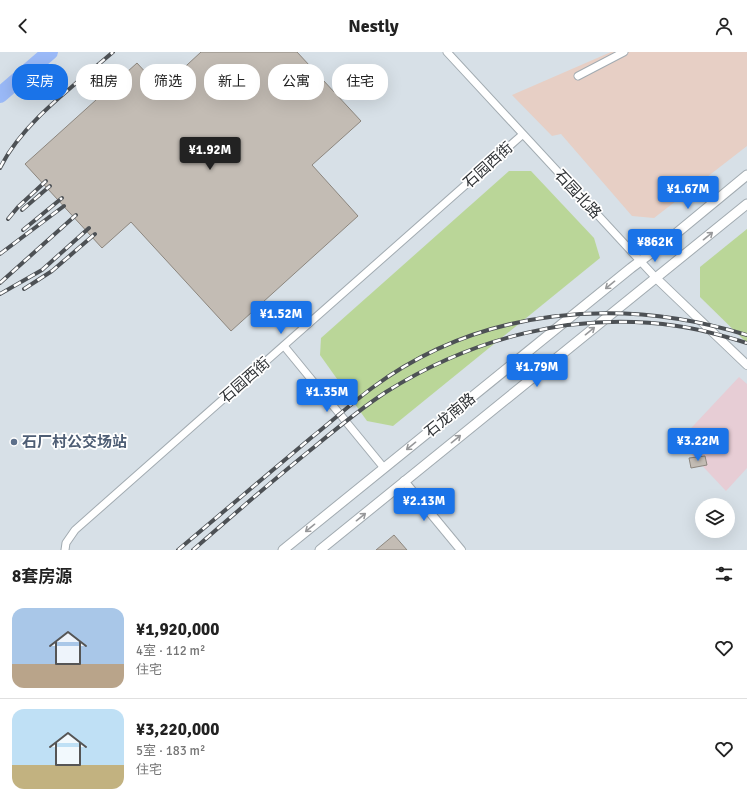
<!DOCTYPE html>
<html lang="zh">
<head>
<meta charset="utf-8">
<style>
  body { margin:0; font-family:Signika,"Noto Sans SC",sans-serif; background:#f6f6f6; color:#222; height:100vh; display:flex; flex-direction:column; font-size:15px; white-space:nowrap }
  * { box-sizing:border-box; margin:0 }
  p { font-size:13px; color:#767676 }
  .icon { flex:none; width:22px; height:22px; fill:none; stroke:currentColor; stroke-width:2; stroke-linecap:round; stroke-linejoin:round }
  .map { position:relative; height:498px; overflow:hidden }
  .panel { display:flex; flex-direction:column; background:#fff; flex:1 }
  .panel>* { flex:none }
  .hud { position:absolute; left:12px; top:12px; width:400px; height:36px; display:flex; gap:8px }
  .controls { position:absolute; left:695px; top:446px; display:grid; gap:8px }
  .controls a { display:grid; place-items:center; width:40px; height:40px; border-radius:50%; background:#fff; box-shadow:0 4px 16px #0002; font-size:20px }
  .price { position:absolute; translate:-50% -34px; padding:0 9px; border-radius:4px; background:#1a73e8; color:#fff; font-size:13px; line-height:26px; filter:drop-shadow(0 1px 2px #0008) }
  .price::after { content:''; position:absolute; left:50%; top:24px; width:12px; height:9px; margin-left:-6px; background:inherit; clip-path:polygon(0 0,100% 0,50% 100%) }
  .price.active { background:#222; color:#fff }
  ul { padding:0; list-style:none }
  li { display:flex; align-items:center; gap:12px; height:100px; padding:0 12px }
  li+li { border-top:1px solid #e0e0e0 }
  li span { display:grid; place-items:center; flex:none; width:112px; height:80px; border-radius:12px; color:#555 }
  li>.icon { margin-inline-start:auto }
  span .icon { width:48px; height:48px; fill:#fffc; stroke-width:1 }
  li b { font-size:17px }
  h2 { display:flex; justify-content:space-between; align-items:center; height:48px; padding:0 12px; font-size:17px }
  .chip { padding:0 14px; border-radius:16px; background:#fff; box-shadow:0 4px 16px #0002; font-size:14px; line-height:36px }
  .chip.active { background:#1a73e8; color:#fff }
  header { display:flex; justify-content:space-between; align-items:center; height:52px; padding:0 12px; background:#fff; font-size:18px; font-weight:800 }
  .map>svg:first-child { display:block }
  .industrial { fill:#e7cfc5 }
  .education { fill:#e7cdd5 }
  .green { fill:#bad698 }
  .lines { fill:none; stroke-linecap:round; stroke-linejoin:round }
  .river { stroke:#9ab9f7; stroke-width:16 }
  .building { fill:#c3bcb4; stroke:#8c867e }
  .minor-casing { stroke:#a2abb1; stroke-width:9 }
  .tertiary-casing { stroke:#a2abb1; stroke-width:10 }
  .secondary-casing { stroke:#a2abb1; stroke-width:11 }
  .minor { stroke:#fff; stroke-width:7 }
  .tertiary { stroke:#fff; stroke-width:8 }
  .secondary { stroke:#fff; stroke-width:9 }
  .rail-casing { stroke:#4d5155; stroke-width:4 }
  .rail { stroke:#fff; stroke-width:2.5; stroke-dasharray:8; stroke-linecap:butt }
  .oneway { stroke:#97989a }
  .service-dot { fill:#5c6f8a; stroke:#fff; stroke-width:1.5 }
  .labels { text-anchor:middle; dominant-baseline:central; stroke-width:3.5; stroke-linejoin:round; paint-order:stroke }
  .street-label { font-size:15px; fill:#2f3235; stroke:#fff }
  .service-label { font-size:15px; font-weight:bold; fill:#4e5e75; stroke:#fff; text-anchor:start }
</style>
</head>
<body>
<header><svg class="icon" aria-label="back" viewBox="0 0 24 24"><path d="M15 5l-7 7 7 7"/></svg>Nestly<svg class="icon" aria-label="person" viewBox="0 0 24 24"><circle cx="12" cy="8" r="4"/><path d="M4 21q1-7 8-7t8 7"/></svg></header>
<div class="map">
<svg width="747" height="498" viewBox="0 0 747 498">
  <rect width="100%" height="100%" fill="#d7e0e7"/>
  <polygon class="industrial" points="611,0 747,0 747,94 654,166 632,164 561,82 552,84 512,43"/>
  <polygon class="education" points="739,325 747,332 747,416 726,439 679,389"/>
  <g class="green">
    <polygon points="509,119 531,119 594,186 600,206 393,374 367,369 320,303 321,286"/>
    <polygon points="747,177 747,291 700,245 700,215"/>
  </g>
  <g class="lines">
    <polyline class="river" points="0,43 50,0"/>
  </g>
  <g class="building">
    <polygon points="201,0 297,0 361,69 312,113 358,164 231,279 131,170 102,196 25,112 137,11 161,37"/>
    <polygon points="705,404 707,413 691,416 689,406"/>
    <polygon points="394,483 407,498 376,498"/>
  </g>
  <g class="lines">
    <defs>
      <g id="minor">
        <polyline points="447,0 656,226"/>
        <polyline points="578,24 624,0"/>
        <polyline points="284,294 384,416"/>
        <polyline points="65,498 66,491 75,478 522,83"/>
      </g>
      <g id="tertiary">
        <polyline points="656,226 747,313"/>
        <polyline points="404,429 461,498"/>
      </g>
      <g id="secondary">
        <polyline points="283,498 631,216 667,189 747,123"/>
        <polyline points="320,498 747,152"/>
      </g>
    </defs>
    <use href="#minor" class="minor-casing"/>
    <use href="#tertiary" class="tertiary-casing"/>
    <use href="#secondary" class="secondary-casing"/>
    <use href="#minor" class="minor"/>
    <use href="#tertiary" class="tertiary"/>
    <use href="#secondary" class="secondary"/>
    <defs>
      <g id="rail">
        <path d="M 0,116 C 23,70 74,34 113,0"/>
        <polyline points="22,158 50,134"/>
        <polyline points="8,167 18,155 46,129"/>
        <polyline points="23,178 62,146"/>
        <polyline points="0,202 64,154"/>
        <polyline points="0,231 76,163"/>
        <polyline points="24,237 52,219 95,182"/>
        <polyline points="0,242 42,218 89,176"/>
        <path d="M 178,498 C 223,460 267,423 312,385 C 332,369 352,351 372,336 C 481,255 621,244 747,283"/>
        <path d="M 193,498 C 233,463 272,429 313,396 C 336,377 360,357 386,340 C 472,286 574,259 677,274 C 701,277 724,284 747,291"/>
      </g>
    </defs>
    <use href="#rail" class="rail-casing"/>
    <use href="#rail" class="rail"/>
  </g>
  <defs><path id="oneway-shaft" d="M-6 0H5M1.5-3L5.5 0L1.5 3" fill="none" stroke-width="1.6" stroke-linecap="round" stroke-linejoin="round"/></defs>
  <g class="oneway">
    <use href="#oneway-shaft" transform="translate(708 184) rotate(-39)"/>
    <use href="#oneway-shaft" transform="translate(610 233) rotate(141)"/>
    <use href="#oneway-shaft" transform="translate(590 279) rotate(-39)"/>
    <use href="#oneway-shaft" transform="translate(456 387) rotate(-39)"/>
    <use href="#oneway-shaft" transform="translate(411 394) rotate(141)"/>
    <use href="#oneway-shaft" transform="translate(361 465) rotate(-39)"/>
    <use href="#oneway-shaft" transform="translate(310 476) rotate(141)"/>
  </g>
  <circle class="service-dot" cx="14" cy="390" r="4"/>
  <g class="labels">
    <g class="street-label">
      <text transform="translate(488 113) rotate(-42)">石园西街</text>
      <text transform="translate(578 142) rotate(47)">石园北路</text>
      <text transform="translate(245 328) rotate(-41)">石园西街</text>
      <text transform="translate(450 363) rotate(-39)">石龙南路</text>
    </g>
    <g class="service-label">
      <text x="22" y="390">石厂村公交场站</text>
    </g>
  </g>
</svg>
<div class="controls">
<a><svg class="icon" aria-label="layers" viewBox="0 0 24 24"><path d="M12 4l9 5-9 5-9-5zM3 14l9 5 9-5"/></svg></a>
</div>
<b class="price active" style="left:210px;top:119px">¥1.92M</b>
<b class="price" style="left:688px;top:158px">¥1.67M</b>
<b class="price" style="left:655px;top:211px">¥862K</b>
<b class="price" style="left:281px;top:283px">¥1.52M</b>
<b class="price" style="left:537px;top:336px">¥1.79M</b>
<b class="price" style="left:327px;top:361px">¥1.35M</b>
<b class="price" style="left:698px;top:410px">¥3.22M</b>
<b class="price" style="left:424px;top:470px">¥2.13M</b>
<div class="hud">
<a class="chip active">买房</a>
<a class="chip">租房</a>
<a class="chip">筛选</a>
<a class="chip">新上</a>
<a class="chip">公寓</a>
<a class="chip">住宅</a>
</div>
</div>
<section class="panel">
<h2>8套房源<svg class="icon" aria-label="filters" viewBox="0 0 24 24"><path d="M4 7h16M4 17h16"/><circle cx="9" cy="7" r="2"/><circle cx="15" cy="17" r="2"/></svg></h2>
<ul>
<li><span style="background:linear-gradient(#a9c7e8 70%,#b9a48a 0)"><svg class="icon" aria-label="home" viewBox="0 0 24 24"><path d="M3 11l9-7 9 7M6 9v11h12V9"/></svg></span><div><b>¥1,920,000</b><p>4室 · 112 m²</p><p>住宅</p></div><svg class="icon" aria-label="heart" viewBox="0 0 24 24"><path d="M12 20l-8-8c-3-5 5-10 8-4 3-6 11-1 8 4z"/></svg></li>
<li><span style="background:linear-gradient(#bfe0f5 70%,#c2b280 0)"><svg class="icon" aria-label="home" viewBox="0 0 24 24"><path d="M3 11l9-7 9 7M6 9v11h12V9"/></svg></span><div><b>¥3,220,000</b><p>5室 · 183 m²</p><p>住宅</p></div><svg class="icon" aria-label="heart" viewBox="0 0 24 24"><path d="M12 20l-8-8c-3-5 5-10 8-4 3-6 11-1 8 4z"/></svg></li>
</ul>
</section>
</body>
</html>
